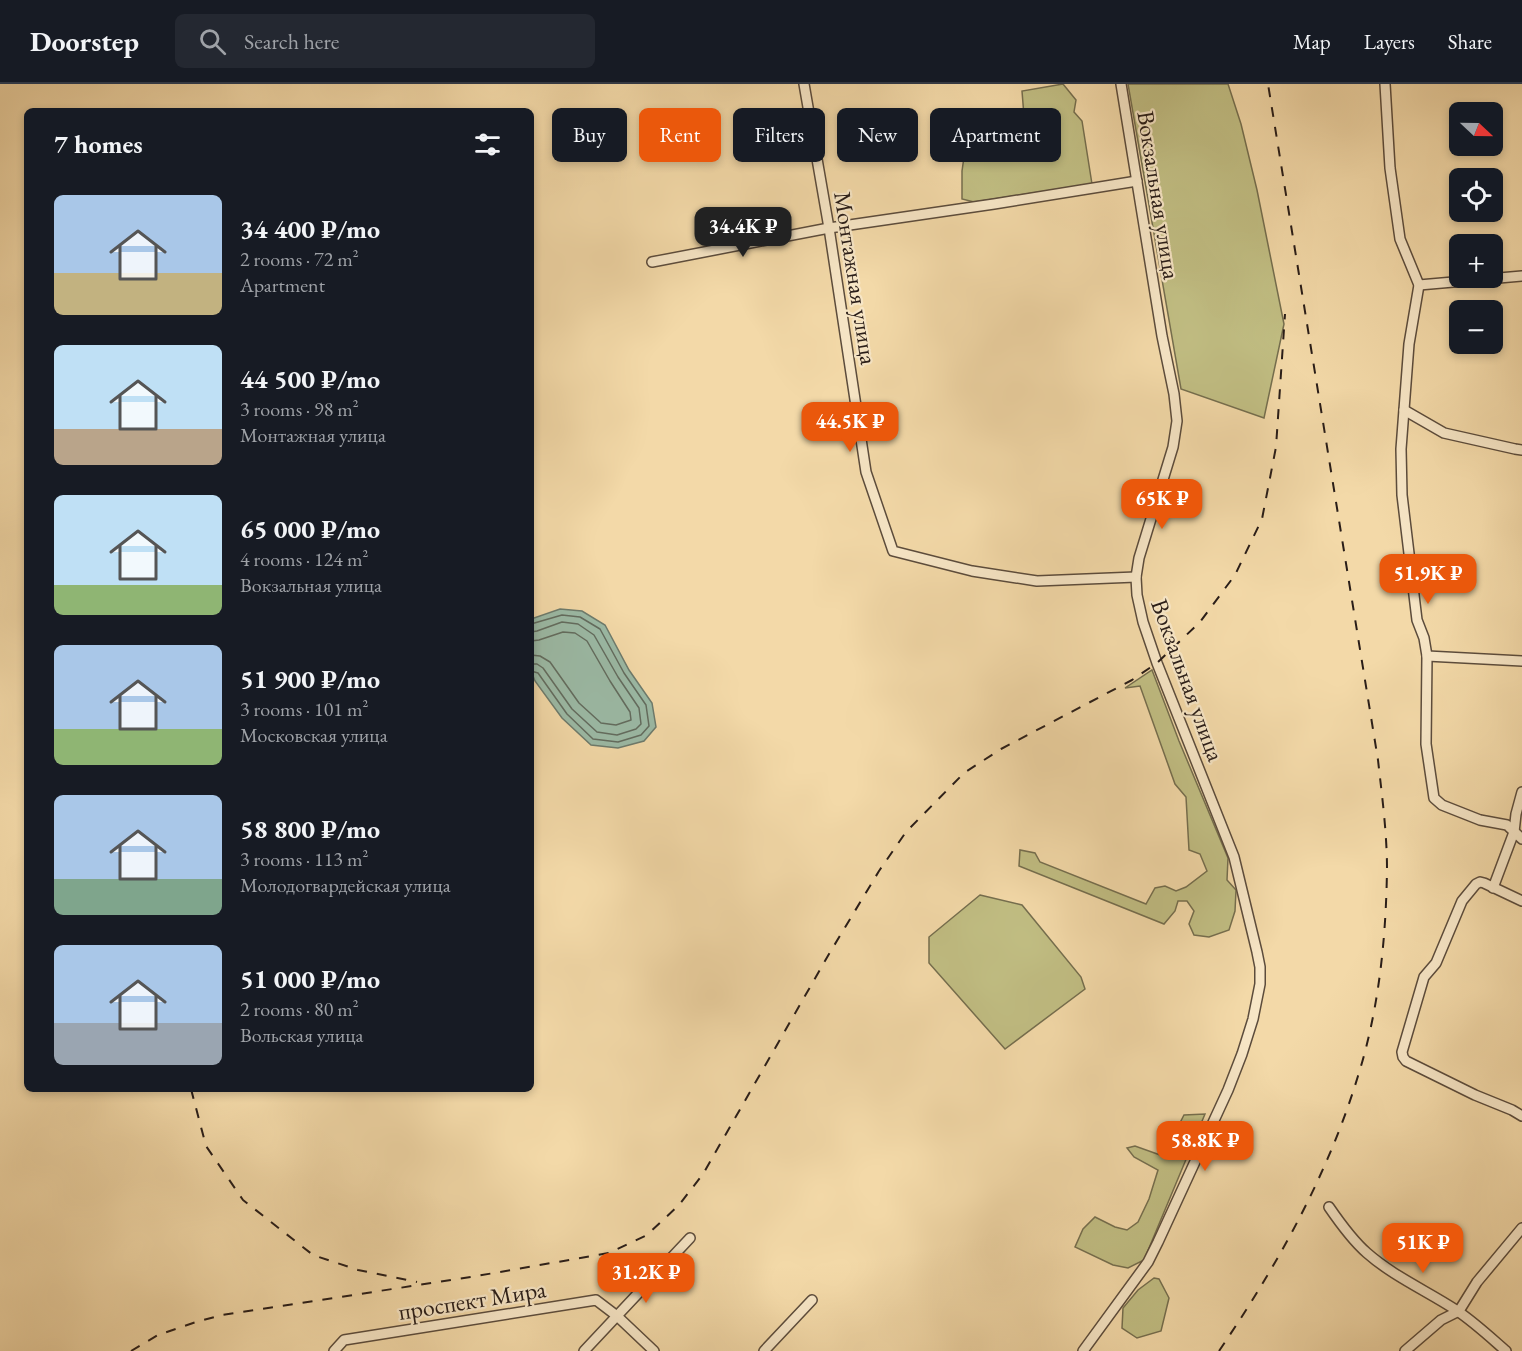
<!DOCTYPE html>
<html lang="en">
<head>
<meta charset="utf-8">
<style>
  body { margin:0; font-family:"EB Garamond",serif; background:#242831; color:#f1f3f6; height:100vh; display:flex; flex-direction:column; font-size:22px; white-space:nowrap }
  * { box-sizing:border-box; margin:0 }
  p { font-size:20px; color:#9ea1a6 }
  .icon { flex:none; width:33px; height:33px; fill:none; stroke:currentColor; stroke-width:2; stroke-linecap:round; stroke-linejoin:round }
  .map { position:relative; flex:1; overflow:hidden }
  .panel { position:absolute; left:24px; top:24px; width:510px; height:984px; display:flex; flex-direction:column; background:#171b24; border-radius:9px; box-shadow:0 3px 9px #0003 }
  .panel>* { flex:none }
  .hud { position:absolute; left:552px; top:24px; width:570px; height:54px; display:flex; gap:12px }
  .needle { width:39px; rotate:112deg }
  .buttons { position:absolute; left:1449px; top:18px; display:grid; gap:12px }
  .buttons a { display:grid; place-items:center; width:54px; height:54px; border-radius:9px; background:#171b24; box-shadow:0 3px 9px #0003; font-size:30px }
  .price { position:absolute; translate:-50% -51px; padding:0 14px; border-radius:12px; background:#ea580c; color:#fff; font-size:20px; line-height:39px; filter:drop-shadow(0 2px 3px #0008) }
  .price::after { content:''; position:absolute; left:50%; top:36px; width:18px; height:14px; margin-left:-9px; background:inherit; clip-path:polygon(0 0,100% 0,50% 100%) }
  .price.on { background:#222; color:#fff }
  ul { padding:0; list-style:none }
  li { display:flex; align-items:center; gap:18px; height:150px; padding:0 30px }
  li span { display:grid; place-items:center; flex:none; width:168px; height:120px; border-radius:9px; color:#555 }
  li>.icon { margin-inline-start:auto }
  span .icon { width:72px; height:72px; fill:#fffc; stroke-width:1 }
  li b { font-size:26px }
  h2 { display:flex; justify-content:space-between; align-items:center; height:72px; padding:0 30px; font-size:26px }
  .tag { padding:0 21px; border-radius:9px; background:#171b24; box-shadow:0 3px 9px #0003; font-size:21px; line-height:54px }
  .tag.on { background:#ea580c; color:#fff }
  header { display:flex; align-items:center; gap:36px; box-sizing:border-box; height:84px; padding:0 30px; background:#171b24; border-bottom:2px solid #363941 }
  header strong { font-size:28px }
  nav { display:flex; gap:33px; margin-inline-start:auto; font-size:21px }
  .search { width:420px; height:54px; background:#242831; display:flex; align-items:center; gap:15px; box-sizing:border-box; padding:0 21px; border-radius:9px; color:#9ea1a6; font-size:22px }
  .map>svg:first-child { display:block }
  .green { fill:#c1be83; stroke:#756e4e; stroke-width:1.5 }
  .water { fill:#9bbaa6; stroke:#6d7b6d; stroke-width:1.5 }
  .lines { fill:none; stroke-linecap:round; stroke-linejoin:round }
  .shore { stroke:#626c5f; stroke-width:1.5 }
  .minor-casing { stroke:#5c4c3c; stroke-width:12 }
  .minor { stroke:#f7e6c6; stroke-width:9 }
  .rail { stroke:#291d18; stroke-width:2; stroke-dasharray:10 10; stroke-linecap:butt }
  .labels { text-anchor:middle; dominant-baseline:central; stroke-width:4.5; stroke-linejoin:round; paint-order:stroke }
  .street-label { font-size:24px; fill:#291d18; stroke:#f7e6c6 }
</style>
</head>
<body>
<header>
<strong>Doorstep</strong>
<div class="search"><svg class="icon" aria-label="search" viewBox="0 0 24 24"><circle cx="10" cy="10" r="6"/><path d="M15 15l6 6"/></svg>Search here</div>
<nav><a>Map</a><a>Layers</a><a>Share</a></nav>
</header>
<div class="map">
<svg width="1522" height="1267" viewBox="0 0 1522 1267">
  <rect width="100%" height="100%" fill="#f3d9a8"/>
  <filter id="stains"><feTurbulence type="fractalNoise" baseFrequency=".00333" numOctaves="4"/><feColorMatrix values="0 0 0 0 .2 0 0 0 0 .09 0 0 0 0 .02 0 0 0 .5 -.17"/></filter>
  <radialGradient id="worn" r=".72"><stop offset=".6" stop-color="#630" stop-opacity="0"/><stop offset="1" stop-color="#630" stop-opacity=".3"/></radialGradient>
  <g class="green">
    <polygon points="1063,0 1076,16 1074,28 1082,37 1092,100 974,118 962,115 962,87 964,73 994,66 1003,75 1012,61 1007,51 1012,42 1027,48 1037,41 1024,32 1022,7"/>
    <polygon points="1128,0 1228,0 1241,40 1257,106 1284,240 1264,334 1181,305"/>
    <polygon points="1152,586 1179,657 1228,774 1227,796 1236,806 1235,827 1229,846 1209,853 1194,851 1189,840 1194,827 1187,817 1178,817 1175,827 1164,840 1019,782 1020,766 1035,769 1040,778 1146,820 1155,804 1165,802 1176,807 1186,803 1207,787 1200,770 1189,766 1186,713 1175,700 1140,602 1125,604"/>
    <polygon points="980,811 1022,821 1081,893 1085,905 1005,965 929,879 929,853"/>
    <polygon points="1205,1030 1144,1176 1128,1184 1113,1181 1075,1163 1083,1145 1095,1133 1115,1143 1127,1146 1138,1138 1149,1115 1158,1086 1134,1073 1127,1064 1135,1062 1163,1072 1184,1031"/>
    <polygon points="1154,1194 1159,1195 1169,1214 1161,1247 1137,1254 1122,1244 1123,1224 1138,1206"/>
  </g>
  <polygon class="water" points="560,525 582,527 605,541 629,586 652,619 656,643 644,657 618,664 591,661 562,634 535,597 531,587 531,535"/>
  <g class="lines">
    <g class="shore">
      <polyline points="531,540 562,531 580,533 600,545 624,589 646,621 649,642 641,651 618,658 593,655 567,630 538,589 531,587"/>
      <polyline points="531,548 537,547 562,538 578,540 594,551 618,593 639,624 641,640 636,645 617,651 597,648 572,625 543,584 537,580 531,580"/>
      <polyline points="531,557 539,556 563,548 575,549 587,557 610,597 630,628 631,636 616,641 601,639 579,619 550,578 540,572 531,571"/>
    </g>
    <defs>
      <g id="minor">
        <polyline points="804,0 829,144 866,388 893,467 972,487 1037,497 1136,493"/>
        <polyline points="1385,0 1390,84 1400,155 1419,201 1409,260 1401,365 1402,411 1417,536 1424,554 1427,572 1426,660 1434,714 1442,721 1480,736 1507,741 1522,755"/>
        <polyline points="652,178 829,144 994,120 1137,97"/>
        <polyline points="1419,201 1522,192"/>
        <polyline points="1404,326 1444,349 1515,365 1522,366"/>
        <polyline points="1427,572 1522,577"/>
        <polyline points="1493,804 1514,748 1516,730 1522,708"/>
        <polyline points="1522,817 1484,799 1480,798 1476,800 1462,817 1436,879 1424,893 1402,968 1403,973 1406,977 1475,1011 1512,1026 1522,1032"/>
        <path d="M 1329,1123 C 1340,1139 1352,1156 1367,1169 C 1393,1192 1427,1207 1456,1226 C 1474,1238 1490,1253 1506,1267"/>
        <polyline points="334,1267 344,1256 596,1216 617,1232 654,1267"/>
        <polyline points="584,1267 690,1154"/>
        <polyline points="764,1267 812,1216"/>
        <polyline points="1083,1267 1148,1178 1158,1158 1228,1006 1242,970 1253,935 1260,900 1260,883 1257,868 1234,773 1157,579 1143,538 1137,511 1136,493 1139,474 1173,363 1177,337 1174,310 1162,252 1121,0"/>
        <polyline points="1405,1267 1441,1236 1459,1227 1477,1198 1522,1144"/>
      </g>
    </defs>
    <use href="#minor" class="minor-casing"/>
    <use href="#minor" class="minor"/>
    <g class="rail">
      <polyline points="191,1005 206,1062 243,1116 313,1171 358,1186 417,1198"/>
      <polyline points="131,1267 158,1251 196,1238 222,1231 471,1193 609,1169 647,1151 679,1121 703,1090 829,870 879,787 906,748 964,689 1001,665 1132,596 1157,579 1200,538 1235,491 1262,435 1276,363 1285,230"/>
      <path d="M 1219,1267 C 1277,1182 1328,1091 1358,992 C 1379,925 1386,855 1387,785 C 1387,749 1382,712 1378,676 L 1268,0"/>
    </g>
  </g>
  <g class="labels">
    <g class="street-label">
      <text transform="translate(1159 111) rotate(81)">Вокзальная улица</text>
      <text transform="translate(856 194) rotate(81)">Монтажная улица</text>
      <text transform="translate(1188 596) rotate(70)">Вокзальная улица</text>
      <text transform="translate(472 1216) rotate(-9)">проспект Мира</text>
    </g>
  </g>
  <rect width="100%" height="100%" filter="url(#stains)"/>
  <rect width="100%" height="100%" fill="url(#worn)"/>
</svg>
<div class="buttons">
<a><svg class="needle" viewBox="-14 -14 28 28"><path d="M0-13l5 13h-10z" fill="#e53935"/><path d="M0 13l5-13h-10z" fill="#9ea1a6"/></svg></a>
<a><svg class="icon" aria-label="locate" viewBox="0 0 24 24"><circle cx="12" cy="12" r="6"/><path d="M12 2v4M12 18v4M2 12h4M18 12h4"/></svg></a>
<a>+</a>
<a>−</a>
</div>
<b class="price on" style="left:743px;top:174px">34.4K ₽</b>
<b class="price" style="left:850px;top:369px">44.5K ₽</b>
<b class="price" style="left:1162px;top:446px">65K ₽</b>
<b class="price" style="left:1428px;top:521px">51.9K ₽</b>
<b class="price" style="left:1205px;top:1088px">58.8K ₽</b>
<b class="price" style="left:1423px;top:1190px">51K ₽</b>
<b class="price" style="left:646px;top:1220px">31.2K ₽</b>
<div class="hud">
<a class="tag">Buy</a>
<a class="tag on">Rent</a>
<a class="tag">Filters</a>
<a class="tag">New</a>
<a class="tag">Apartment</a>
</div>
<section class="panel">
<h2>7 homes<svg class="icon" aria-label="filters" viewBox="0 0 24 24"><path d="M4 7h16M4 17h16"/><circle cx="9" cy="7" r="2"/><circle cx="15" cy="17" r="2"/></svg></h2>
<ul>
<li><span style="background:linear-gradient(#a9c7e8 65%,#c2b280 0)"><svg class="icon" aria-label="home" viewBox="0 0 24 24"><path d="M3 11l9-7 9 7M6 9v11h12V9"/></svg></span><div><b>34 400 ₽/mo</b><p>2 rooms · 72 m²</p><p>Apartment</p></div></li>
<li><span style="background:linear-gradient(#bfe0f5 70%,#b9a48a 0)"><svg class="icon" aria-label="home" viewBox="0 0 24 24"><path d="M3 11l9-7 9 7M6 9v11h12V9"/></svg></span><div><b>44 500 ₽/mo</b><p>3 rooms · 98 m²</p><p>Монтажная улица</p></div></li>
<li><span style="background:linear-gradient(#bfe0f5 75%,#8fb573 0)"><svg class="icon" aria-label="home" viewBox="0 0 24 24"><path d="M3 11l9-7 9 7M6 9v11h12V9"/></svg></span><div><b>65 000 ₽/mo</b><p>4 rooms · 124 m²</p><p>Вокзальная улица</p></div></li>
<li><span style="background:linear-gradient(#a9c7e8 70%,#8fb573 0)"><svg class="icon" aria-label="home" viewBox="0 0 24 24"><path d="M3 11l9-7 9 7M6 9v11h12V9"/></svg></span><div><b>51 900 ₽/mo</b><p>3 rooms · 101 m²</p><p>Московская улица</p></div></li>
<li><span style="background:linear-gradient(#a9c7e8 70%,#7fa58c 0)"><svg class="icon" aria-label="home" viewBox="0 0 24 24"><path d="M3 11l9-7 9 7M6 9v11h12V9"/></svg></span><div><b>58 800 ₽/mo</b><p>3 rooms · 113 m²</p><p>Молодогвардейская улица</p></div></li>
<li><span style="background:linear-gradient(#a9c7e8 65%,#9aa5b1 0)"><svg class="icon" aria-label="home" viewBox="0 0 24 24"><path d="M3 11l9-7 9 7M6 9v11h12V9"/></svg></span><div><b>51 000 ₽/mo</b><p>2 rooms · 80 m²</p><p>Вольская улица</p></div></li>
</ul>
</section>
</div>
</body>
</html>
